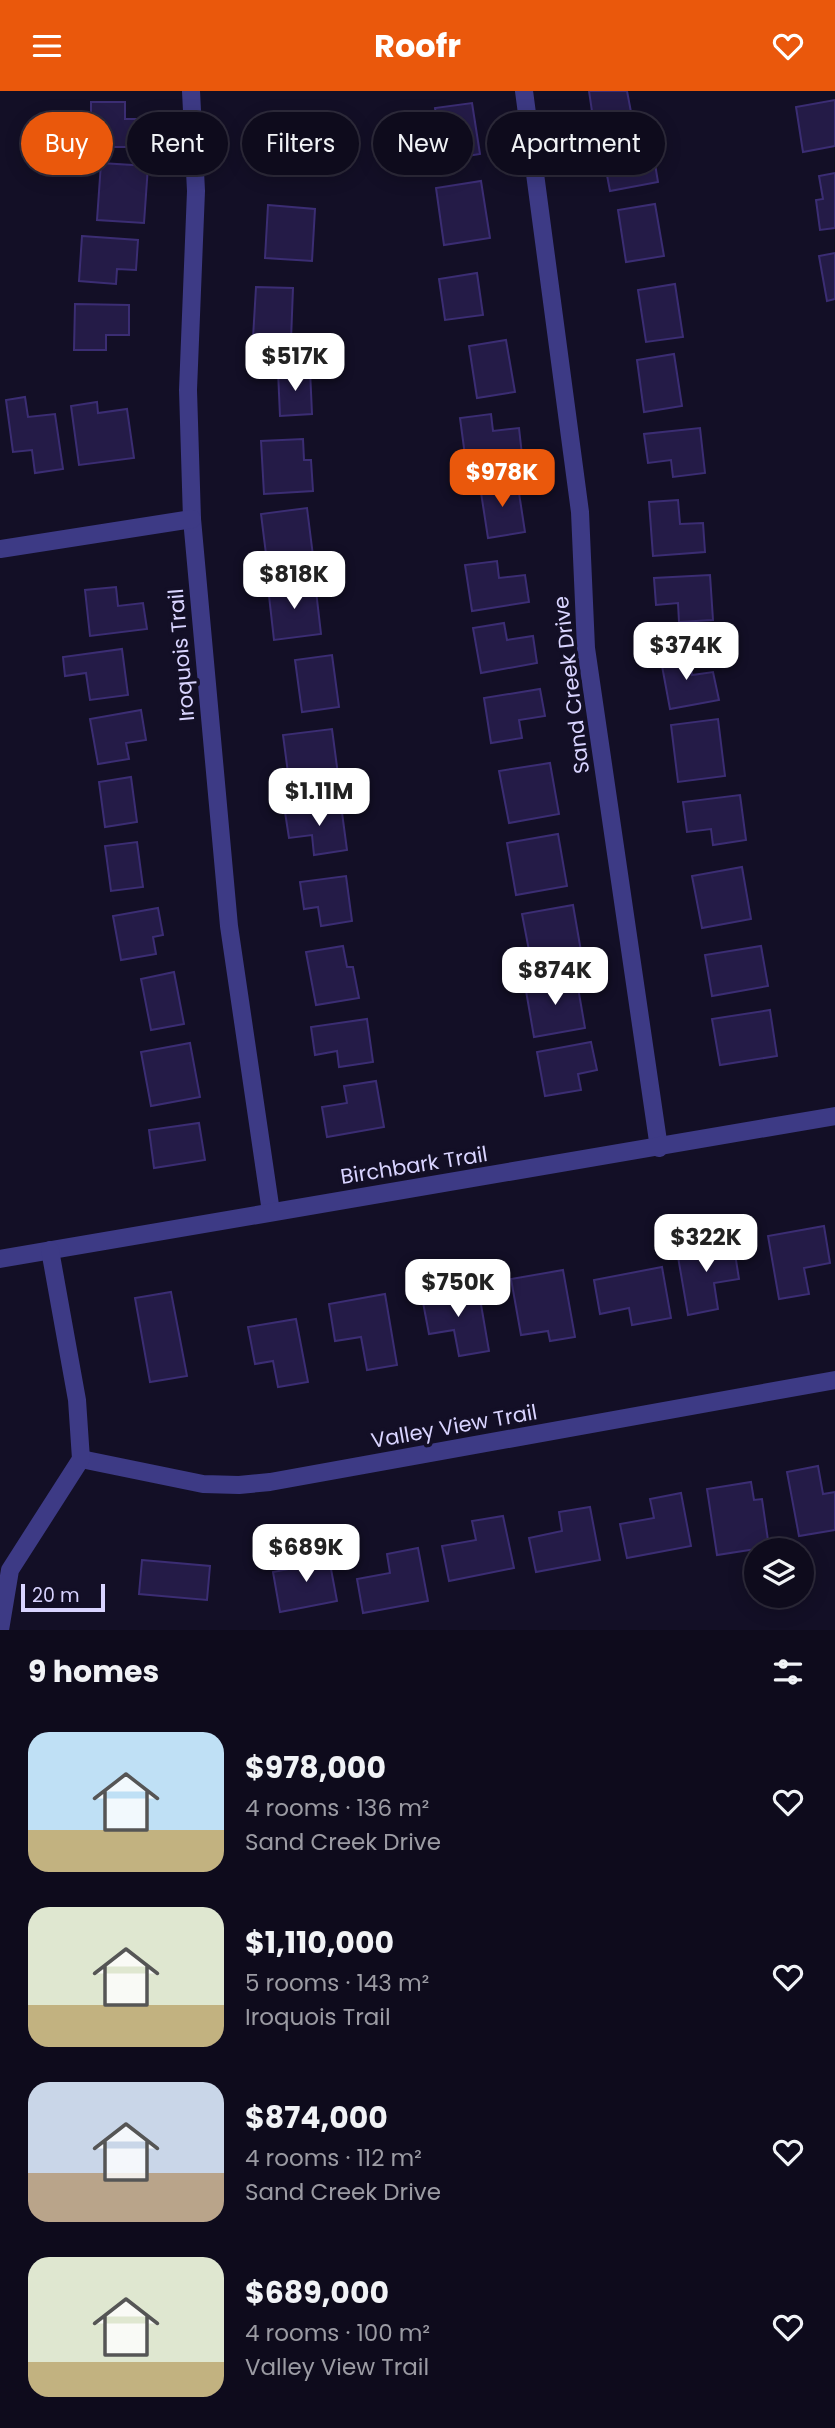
<!DOCTYPE html>
<html lang="en">
<head>
<meta charset="utf-8">
<style>
  body { margin:0; font-family:Poppins,sans-serif; background:#1c1929; color:#f1f3f6; height:100vh; display:flex; flex-direction:column; font-size:26px; white-space:nowrap }
  * { box-sizing:border-box; margin:0 }
  p { font-size:23px; color:#9b9ba3 }
  .icon { flex:none; width:38px; height:38px; fill:none; stroke:currentColor; stroke-width:2; stroke-linecap:round; stroke-linejoin:round }
  .map { position:relative; height:1539px; overflow:hidden }
  .drawer { display:flex; flex-direction:column; background:#0e0b1c; flex:1 }
  .drawer>* { flex:none }
  .guide { position:absolute; left:21px; top:21px; width:794px; height:63px; display:flex; gap:14px }
  .tools { position:absolute; left:744px; top:1447px; display:grid; gap:14px }
  .tools a { display:grid; place-items:center; width:70px; height:70px; border-radius:50%; background:#0e0b1c; box-shadow:0 4px 18px #0003,0 0 0 2px #2e2b3b; font-size:35px }
  .scale { position:absolute; left:21px; bottom:18px; width:84px; box-sizing:border-box; padding-left:7px; border:4px solid #d9d4ff; border-top:0; font-size:19px; line-height:24px; white-space:nowrap; color:#d9d4ff; -webkit-text-stroke:5px #130f26; paint-order:stroke }
  .price { position:absolute; translate:-50% -60px; padding:0 16px; border-radius:14px; background:#fff; color:#222; font-size:23px; line-height:46px; filter:drop-shadow(0 2px 4px #0008) }
  .price::after { content:''; position:absolute; left:50%; top:42px; width:21px; height:16px; margin-left:-10px; background:inherit; clip-path:polygon(0 0,100% 0,50% 100%) }
  .price.on { background:#ea580c; color:#fff }
  ul { padding:0; list-style:none }
  li { display:flex; align-items:center; gap:21px; height:175px; padding:0 28px }
  li span { display:grid; place-items:center; flex:none; width:196px; height:140px; border-radius:21px; color:#555 }
  li>.icon { margin-inline-start:auto }
  span .icon { width:84px; height:84px; fill:#fffc; stroke-width:1 }
  li b { font-size:30px }
  h2 { display:flex; justify-content:space-between; align-items:center; height:84px; padding:0 28px; font-size:30px }
  .chip { padding:0 24px; border-radius:32px; background:#0e0b1c; box-shadow:0 4px 18px #0003,0 0 0 2px #2e2b3b; font-size:24px; line-height:63px }
  .chip.on { background:#ea580c; color:#fff }
  header { display:flex; justify-content:space-between; align-items:center; height:91px; padding:0 28px; background:#ea580c; color:#fff; font-size:32px; font-weight:700 }
  .map>svg:first-child { display:block }
  .building { fill:#241b47; stroke:#3b2d73; stroke-width:2 }
  .lines { fill:none; stroke-linecap:round; stroke-linejoin:round }
  .minor { stroke:#3d3a85; stroke-width:18 }
  .labels { text-anchor:middle; dominant-baseline:central; stroke-width:7; stroke-linejoin:round; paint-order:stroke }
  .street-label { font-size:21px; fill:#d9d4ff; stroke:#130f26 }
</style>
</head>
<body>
<header><svg class="icon" aria-label="menu" viewBox="0 0 24 24"><path d="M4 6h16M4 12h16M4 18h16"/></svg>Roofr<svg class="icon" aria-label="heart" viewBox="0 0 24 24"><path d="M12 20l-8-8c-3-5 5-10 8-4 3-6 11-1 8 4z"/></svg></header>
<div class="map">
<svg width="835" height="1539" viewBox="0 0 835 1539">
  <rect width="100%" height="100%" fill="#130f26"/>
  <g class="building">
    <polygon points="589,0 627,0 631,21 593,27"/>
    <polygon points="835,9 835,55 803,61 796,16"/>
    <polygon points="91,11 125,11 125,28 148,28 148,56 91,56"/>
    <polygon points="472,12 480,63 443,69 435,17"/>
    <polygon points="324,34 330,78 293,83 290,62 277,64 274,41"/>
    <polygon points="627,42 632,65 653,61 658,91 610,100 600,47"/>
    <polygon points="101,72 148,75 144,132 97,129"/>
    <polygon points="835,82 835,137 820,139 816,109 823,108 819,85"/>
    <polygon points="481,90 490,147 444,154 436,97"/>
    <polygon points="655,113 664,165 626,171 618,119"/>
    <polygon points="268,114 315,118 312,170 265,167"/>
    <polygon points="82,145 138,149 136,179 117,178 116,193 79,190"/>
    <polygon points="835,162 835,208 827,210 819,165"/>
    <polygon points="477,182 483,224 445,229 439,188"/>
    <polygon points="675,193 683,246 646,251 638,199"/>
    <polygon points="256,196 293,197 291,249 253,247"/>
    <polygon points="75,213 129,214 129,244 106,244 106,259 74,259"/>
    <polygon points="506,249 515,301 477,307 469,255"/>
    <polygon points="674,263 682,315 644,321 637,269"/>
    <polygon points="310,279 312,323 280,325 278,280"/>
    <polygon points="25,306 28,326 55,323 63,378 35,382 32,359 13,361 6,309"/>
    <polygon points="97,311 98,322 127,318 134,367 79,374 71,315"/>
    <polygon points="491,323 493,340 519,337 522,364 466,372 460,327"/>
    <polygon points="700,337 705,382 673,386 671,369 648,372 644,343"/>
    <polygon points="303,348 304,369 311,369 313,400 264,403 261,350"/>
    <polygon points="517,389 525,441 488,447 480,395"/>
    <polygon points="678,409 680,433 703,432 705,461 653,465 649,411"/>
    <polygon points="307,417 314,473 268,479 261,423"/>
    <polygon points="497,470 499,487 525,484 529,511 472,520 465,474"/>
    <polygon points="710,484 713,529 679,531 678,512 656,514 654,487"/>
    <polygon points="315,491 321,543 274,549 268,496"/>
    <polygon points="116,496 118,515 143,512 147,538 90,545 85,499"/>
    <polygon points="504,532 507,549 533,545 537,572 481,582 473,537"/>
    <polygon points="122,558 128,604 90,609 86,582 65,585 63,566"/>
    <polygon points="688,559 692,584 713,581 719,609 670,618 660,564"/>
    <polygon points="332,564 339,616 302,621 295,569"/>
    <polygon points="540,598 545,625 519,629 522,647 491,652 484,607"/>
    <polygon points="141,619 146,649 126,652 129,668 98,673 90,628"/>
    <polygon points="718,628 725,685 678,691 671,634"/>
    <polygon points="332,638 339,691 290,697 283,644"/>
    <polygon points="550,672 559,723 509,732 499,680"/>
    <polygon points="131,686 137,731 105,736 99,691"/>
    <polygon points="740,704 746,749 713,754 711,738 687,741 683,711"/>
    <polygon points="341,714 347,759 314,764 312,744 289,747 285,721"/>
    <polygon points="558,743 567,795 516,804 507,752"/>
    <polygon points="137,751 143,796 111,800 105,755"/>
    <polygon points="742,776 751,828 702,837 692,785"/>
    <polygon points="346,785 352,830 321,835 318,816 304,818 300,791"/>
    <polygon points="573,814 582,866 532,875 522,823"/>
    <polygon points="158,817 163,844 153,846 156,863 121,869 113,825"/>
    <polygon points="343,855 347,876 353,876 359,907 316,914 306,861"/>
    <polygon points="761,855 768,895 712,905 705,864"/>
    <polygon points="174,881 184,933 151,939 141,888"/>
    <polygon points="576,885 585,937 534,946 525,894"/>
    <polygon points="770,919 777,965 720,974 712,928"/>
    <polygon points="367,928 373,971 339,976 337,960 315,964 311,936"/>
    <polygon points="591,951 597,979 578,983 581,999 545,1005 537,961"/>
    <polygon points="190,952 200,1006 151,1015 141,961"/>
    <polygon points="376,990 384,1036 327,1046 322,1016 347,1012 344,995"/>
    <polygon points="199,1032 205,1069 154,1077 149,1039"/>
    <polygon points="824,1135 830,1172 804,1177 809,1203 779,1208 768,1145"/>
    <polygon points="733,1150 739,1188 714,1192 718,1218 688,1224 677,1160"/>
    <polygon points="662,1176 671,1227 632,1234 629,1217 600,1223 594,1189"/>
    <polygon points="563,1179 575,1246 550,1250 548,1240 521,1244 511,1188"/>
    <polygon points="478,1196 489,1260 459,1265 454,1239 429,1243 422,1206"/>
    <polygon points="171,1201 187,1285 150,1291 135,1207"/>
    <polygon points="385,1203 397,1274 367,1279 361,1246 335,1250 329,1213"/>
    <polygon points="296,1228 308,1291 278,1296 273,1270 255,1273 248,1236"/>
    <polygon points="818,1375 823,1403 835,1401 835,1439 799,1445 787,1381"/>
    <polygon points="751,1391 754,1409 762,1408 769,1456 717,1464 707,1398"/>
    <polygon points="681,1402 691,1455 627,1467 620,1433 654,1427 650,1408"/>
    <polygon points="590,1416 600,1469 536,1481 529,1447 562,1440 559,1421"/>
    <polygon points="503,1425 514,1477 449,1490 442,1455 476,1449 472,1430"/>
    <polygon points="418,1457 428,1510 363,1522 357,1488 390,1482 387,1463"/>
    <polygon points="328,1462 337,1510 280,1521 273,1481 294,1477 293,1469"/>
    <polygon points="142,1469 210,1475 207,1509 139,1503"/>
  </g>
  <g class="lines">
    <g class="minor">
      <polyline points="191,0 196,100 188,299 192,428 229,835 271,1121"/>
      <polyline points="524,0 580,421 586,557 659,1057"/>
      <polyline points="0,458 192,428"/>
      <polyline points="0,1168 835,1025"/>
      <polyline points="81,1368 203,1393 239,1394 270,1391 835,1289"/>
      <polyline points="0,1539 10,1479 81,1368 77,1309 50,1159"/>
    </g>
  </g>
  <g class="labels">
    <g class="street-label">
      <text transform="translate(181 564) rotate(-95)">Iroquois Trail</text>
      <text transform="translate(571 594) rotate(-97)">Sand Creek Drive</text>
      <text transform="translate(414 1074) rotate(-9)">Birchbark Trail</text>
      <text transform="translate(454 1335) rotate(-10)">Valley View Trail</text>
    </g>
  </g>
</svg>
<div class="tools">
<a><svg class="icon" aria-label="layers" viewBox="0 0 24 24"><path d="M12 4l9 5-9 5-9-5zM3 14l9 5 9-5"/></svg></a>
</div>
<div class="scale">20 m</div>
<b class="price" style="left:295px;top:302px">$517K</b>
<b class="price on" style="left:502px;top:418px">$978K</b>
<b class="price" style="left:294px;top:520px">$818K</b>
<b class="price" style="left:686px;top:591px">$374K</b>
<b class="price" style="left:319px;top:737px">$1.11M</b>
<b class="price" style="left:555px;top:916px">$874K</b>
<b class="price" style="left:706px;top:1183px">$322K</b>
<b class="price" style="left:458px;top:1228px">$750K</b>
<b class="price" style="left:306px;top:1493px">$689K</b>
<div class="guide">
<a class="chip on">Buy</a>
<a class="chip">Rent</a>
<a class="chip">Filters</a>
<a class="chip">New</a>
<a class="chip">Apartment</a>
</div>
</div>
<section class="drawer">
<h2>9 homes<svg class="icon" aria-label="filters" viewBox="0 0 24 24"><path d="M4 7h16M4 17h16"/><circle cx="9" cy="7" r="2"/><circle cx="15" cy="17" r="2"/></svg></h2>
<ul>
<li><span style="background:linear-gradient(#bfe0f5 70%,#c2b280 0)"><svg class="icon" aria-label="home" viewBox="0 0 24 24"><path d="M3 11l9-7 9 7M6 9v11h12V9"/></svg></span><div><b>$978,000</b><p>4 rooms · 136 m²</p><p>Sand Creek Drive</p></div><svg class="icon" aria-label="heart" viewBox="0 0 24 24"><path d="M12 20l-8-8c-3-5 5-10 8-4 3-6 11-1 8 4z"/></svg></li>
<li><span style="background:linear-gradient(#dfe7d0 70%,#c2b280 0)"><svg class="icon" aria-label="home" viewBox="0 0 24 24"><path d="M3 11l9-7 9 7M6 9v11h12V9"/></svg></span><div><b>$1,110,000</b><p>5 rooms · 143 m²</p><p>Iroquois Trail</p></div><svg class="icon" aria-label="heart" viewBox="0 0 24 24"><path d="M12 20l-8-8c-3-5 5-10 8-4 3-6 11-1 8 4z"/></svg></li>
<li><span style="background:linear-gradient(#c9d6e8 65%,#b9a48a 0)"><svg class="icon" aria-label="home" viewBox="0 0 24 24"><path d="M3 11l9-7 9 7M6 9v11h12V9"/></svg></span><div><b>$874,000</b><p>4 rooms · 112 m²</p><p>Sand Creek Drive</p></div><svg class="icon" aria-label="heart" viewBox="0 0 24 24"><path d="M12 20l-8-8c-3-5 5-10 8-4 3-6 11-1 8 4z"/></svg></li>
<li><span style="background:linear-gradient(#dfe7d0 75%,#c2b280 0)"><svg class="icon" aria-label="home" viewBox="0 0 24 24"><path d="M3 11l9-7 9 7M6 9v11h12V9"/></svg></span><div><b>$689,000</b><p>4 rooms · 100 m²</p><p>Valley View Trail</p></div><svg class="icon" aria-label="heart" viewBox="0 0 24 24"><path d="M12 20l-8-8c-3-5 5-10 8-4 3-6 11-1 8 4z"/></svg></li>
</ul>
</section>
</body>
</html>
